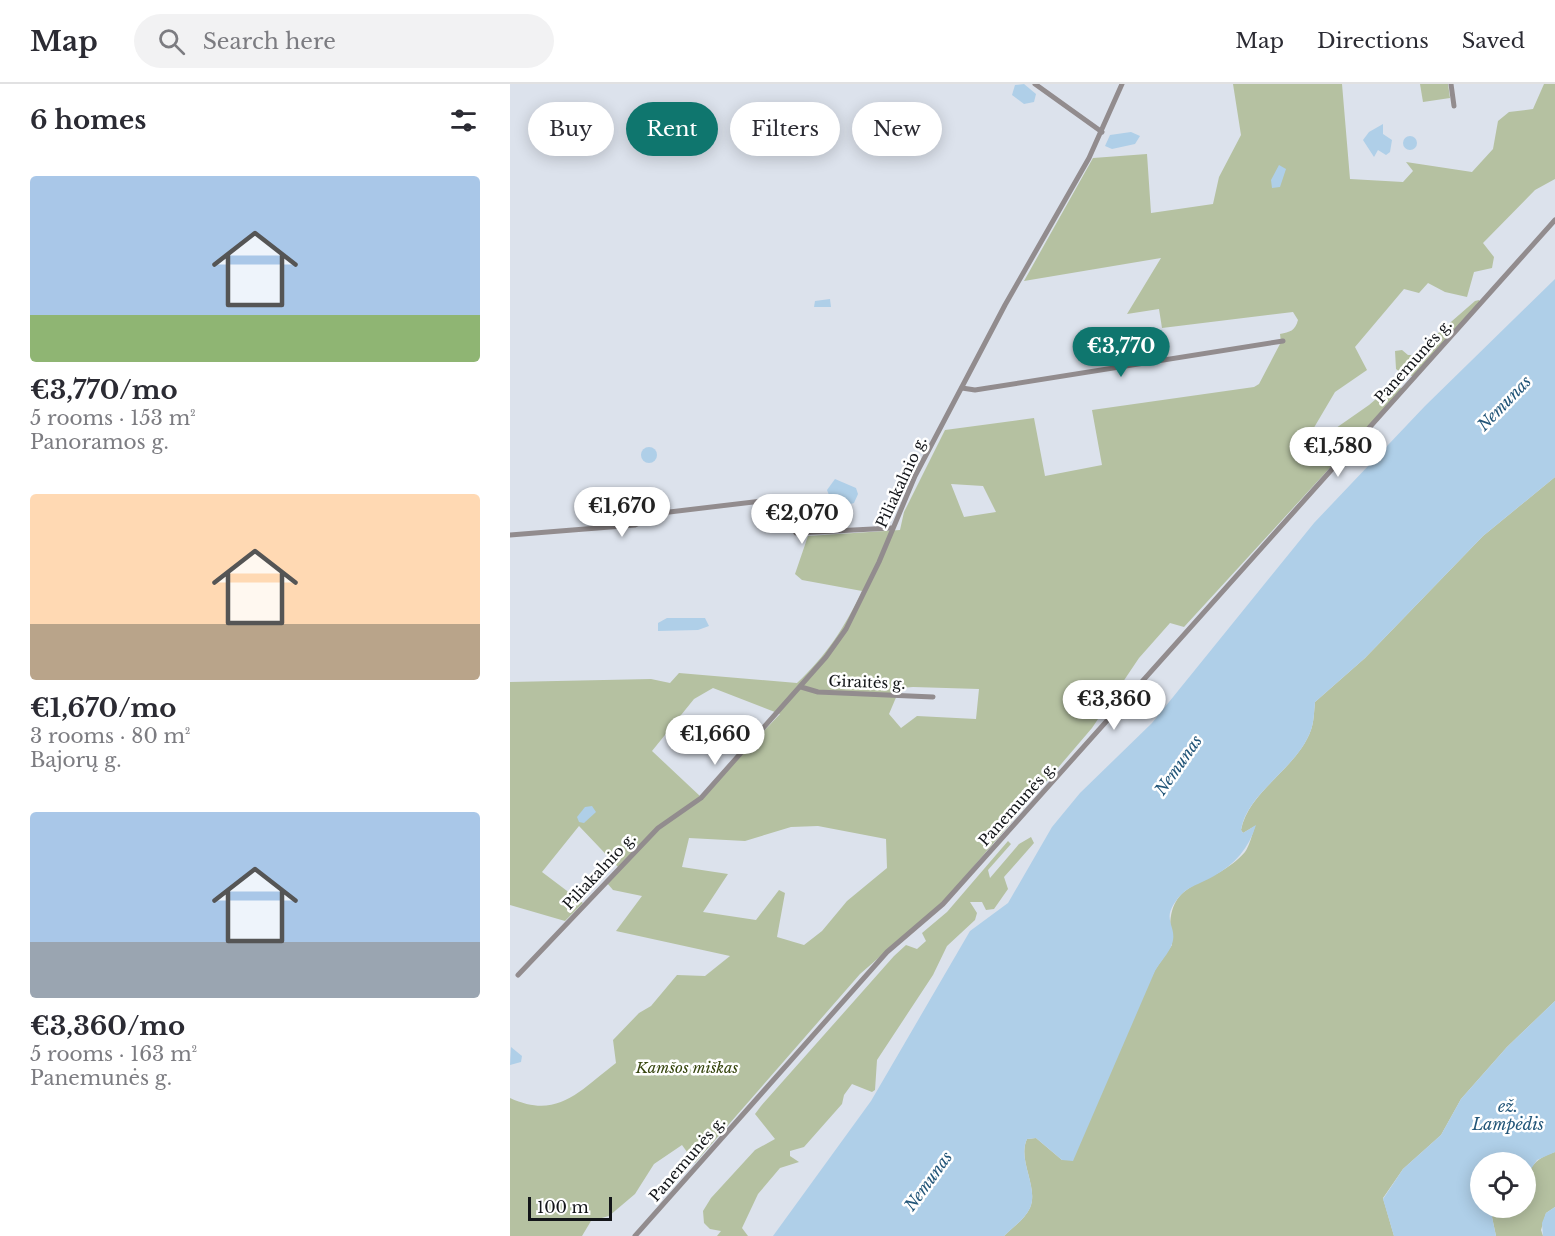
<!DOCTYPE html>
<html lang="en">
<head>
<meta charset="utf-8">
<style>
  body { margin:0; font-family:"Libre Baskerville",serif; background:#f2f2f3; color:#2b2b33; height:100vh; display:flex; flex-direction:column; font-size:22px; white-space:nowrap }
  * { box-sizing:border-box; margin:0 }
  p { font-size:20px; color:#7c7c81 }
  .icon { flex:none; width:33px; height:33px; fill:none; stroke:currentColor; stroke-width:2; stroke-linecap:round; stroke-linejoin:round }
  .map { position:relative; flex:1; overflow:hidden }
  .sheet { display:flex; flex-direction:column; background:#fff; width:510px }
  .sheet>* { flex:none }
  .guide { position:absolute; left:18px; top:18px; width:570px; height:54px; display:flex; gap:12px }
  .tools { position:absolute; left:960px; top:1068px; display:grid; gap:12px }
  .tools a { display:grid; place-items:center; width:66px; height:66px; border-radius:50%; background:#fff; box-shadow:0 3px 15px #0003; font-size:30px }
  .scale { position:absolute; left:18px; bottom:15px; width:84px; box-sizing:border-box; padding-left:6px; border:3px solid #131519; border-top:0; font-size:16px; line-height:21px; white-space:nowrap; color:#131519; -webkit-text-stroke:4px #fff; paint-order:stroke }
  .price { position:absolute; translate:-50% -51px; padding:0 14px; border-radius:21px; background:#fff; color:#222; font-size:20px; line-height:39px; filter:drop-shadow(0 2px 3px #0008) }
  .price::after { content:''; position:absolute; left:50%; top:36px; width:18px; height:14px; margin-left:-9px; background:inherit; clip-path:polygon(0 0,100% 0,50% 100%) }
  .price.current { background:#0f766e; color:#fff }
  ul { padding:0; list-style:none }
  li { display:grid; align-content:center; gap:12px; height:318px; padding:0 30px }
  li span { display:grid; place-items:center; height:186px; border-radius:6px; color:#555 }
  li>.icon { margin-inline-start:auto }
  span .icon { width:108px; height:108px; fill:#fffc; stroke-width:1 }
  li b { font-size:26px }
  h2 { display:flex; justify-content:space-between; align-items:center; height:72px; padding:0 30px; font-size:26px }
  .pill { padding:0 21px; border-radius:27px; background:#fff; box-shadow:0 3px 15px #0003; font-size:21px; line-height:54px }
  .pill.current { background:#0f766e; color:#fff }
  header { display:flex; align-items:center; gap:36px; box-sizing:border-box; height:84px; padding:0 30px; background:#fff; border-bottom:2px solid #e1e1e2 }
  header strong { font-size:28px }
  nav { display:flex; gap:33px; margin-inline-start:auto; font-size:21px }
  .search { width:420px; height:54px; background:#f2f2f3; display:flex; align-items:center; gap:15px; box-sizing:border-box; padding:0 21px; border-radius:33px; color:#7c7c81; font-size:22px }
  main { display:flex; flex:1; min-height:0 }
  .map>svg:first-child { display:block }
  .green { fill:#b5c1a1; fill-rule:evenodd }
  .water { fill:#afcfe8 }
  .lines { fill:none; stroke-linecap:round; stroke-linejoin:round }
  .street { stroke:#928c8e; stroke-width:5 }
  .labels { text-anchor:middle; dominant-baseline:central; stroke-width:5; stroke-linejoin:round; paint-order:stroke }
  .street-label { font-size:15px; fill:#131519; stroke:#fff }
  .park-label { font-size:15px; font-style:italic; fill:#37460f; stroke:#fff }
  .water-label { font-size:16px; font-style:italic; fill:#225578; stroke:#fff }
</style>
</head>
<body>
<header>
<strong>Map</strong>
<div class="search"><svg class="icon" aria-label="search" viewBox="0 0 24 24"><circle cx="10" cy="10" r="6"/><path d="M15 15l6 6"/></svg>Search here</div>
<nav><a>Map</a><a>Directions</a><a>Saved</a></nav>
</header>
<main>
<section class="sheet">
<h2>6 homes<svg class="icon" aria-label="filters" viewBox="0 0 24 24"><path d="M4 7h16M4 17h16"/><circle cx="9" cy="7" r="2"/><circle cx="15" cy="17" r="2"/></svg></h2>
<ul>
<li><span style="background:linear-gradient(#a9c7e8 75%,#8fb573 0)"><svg class="icon" aria-label="home" viewBox="0 0 24 24"><path d="M3 11l9-7 9 7M6 9v11h12V9"/></svg></span><div><b>€3,770/mo</b><p>5 rooms · 153 m²</p><p>Panoramos g.</p></div></li>
<li><span style="background:linear-gradient(#ffd9b3 70%,#b9a48a 0)"><svg class="icon" aria-label="home" viewBox="0 0 24 24"><path d="M3 11l9-7 9 7M6 9v11h12V9"/></svg></span><div><b>€1,670/mo</b><p>3 rooms · 80 m²</p><p>Bajorų g.</p></div></li>
<li><span style="background:linear-gradient(#a9c7e8 70%,#9aa5b1 0)"><svg class="icon" aria-label="home" viewBox="0 0 24 24"><path d="M3 11l9-7 9 7M6 9v11h12V9"/></svg></span><div><b>€3,360/mo</b><p>5 rooms · 163 m²</p><p>Panemunės g.</p></div></li>
</ul>
</section>
<div class="map">
<svg width="1045" height="1152" viewBox="0 0 1045 1152">
  <rect width="100%" height="100%" fill="#dce2ec"/>
  <g class="green">
    <path d="M 723,0 L 832,0 L 840,95 L 893,98 L 903,87 L 896,78 L 962,88 L 983,65 L 988,37 L 999,28 L 1023,25 L 1034,0 L 1045,0 L 1045,95 L 1025,106 L 973,159 L 984,173 L 982,184 L 964,188 L 957,213 L 935,208 L 918,199 L 909,209 L 894,205 L 845,263 L 857,286 L 825,308 L 802,347 L 806,358 L 859,321 L 880,303 L 893,304 L 674,543 L 660,539 L 629,574 L 582,644 L 435,816 L 350,890 L 185,1079 L 172,1061 L 144,1080 L 125,1110 L 99,1132 L 81,1137 L 72,1152 L 0,1152 L 0,1014 C 48,1036 69,1007 106,979 L 103,956 L 129,929 L 141,922 L 167,891 L 195,892 L 220,872 L 106,847 L 132,812 L 103,806 L 97,799 L 109,784 L 69,742 L 32,788 L 73,819 L 55,837 L 0,821 L 0,598 L 141,595 L 160,599 L 169,589 L 287,599 C 316,572 335,543 352,507 L 292,496 L 285,490 L 298,452 L 390,446 L 394,428 L 435,346 L 524,334 L 535,392 L 592,381 L 582,326 L 744,303 L 749,300 L 771,258 L 770,250 C 780,248 785,247 788,236 L 783,228 L 652,244 L 649,225 L 617,230 L 651,174 L 514,197 L 583,74 L 637,70 L 641,129 L 703,120 L 709,93 L 731,51 ZM 441,400 L 473,402 L 486,428 L 454,433 ZM 403,603 L 469,605 L 466,635 L 407,632 L 391,644 L 379,630 L 390,604 ZM 203,604 L 270,630 L 191,713 L 142,667 L 184,615 ZM 308,742 L 376,755 L 377,784 L 337,817 L 312,847 L 294,861 L 267,853 L 275,809 L 269,806 L 246,836 L 193,828 L 218,790 L 172,783 L 179,754 L 235,757 L 281,743 Z"/>
    <polygon points="910,0 938,0 940,14 913,18"/>
    <polygon points="969,216 971,220 903,292 894,291 886,285 885,267 892,266 898,271 903,271 965,217"/>
    <path d="M 1045,393 L 1045,917 L 997,963 L 951,1015 L 931,1051 L 893,1085 L 873,1114 L 884,1152 L 494,1152 C 502,1144 515,1135 520,1124 C 529,1103 507,1076 517,1055 L 526,1054 L 552,1076 L 645,886 L 662,861 C 651,790 700,808 735,768 C 740,761 742,750 745,742 L 733,749 L 731,746 C 739,706 787,685 801,646 C 804,638 804,627 805,618 L 855,574 L 973,452 Z"/>
    <polygon points="521,753 524,759 494,793 498,805 484,825 476,826 472,818 460,818 467,829 465,836 437,862 423,891 367,976 365,1006 362,1008 342,1000 334,1011 332,1020 294,1063 280,1067 280,1072 289,1078 270,1084 248,1110 232,1144 238,1152 207,1152 211,1147 200,1145 194,1139 193,1127 201,1114 245,1066 265,1055 245,1030 251,1022 384,872 396,861 407,865 416,857 412,849 437,828 498,757 501,760 478,786 480,794 509,760"/>
    <path d="M 1045,1068 L 1045,1123 L 1036,1129 L 1031,1146 L 1033,1152 L 986,1152 L 982,1133 L 985,1125 L 1016,1124 C 1016,1095 1014,1078 1045,1068 Z"/>
  </g>
  <g class="water">
    <polygon points="514,0 526,10 524,18 514,20 502,11 505,1"/>
    <polygon points="873,40 873,50 882,56 880,68 876,71 868,66 864,73 853,56 859,48"/>
    <polygon points="621,48 630,52 625,60 602,65 595,62 600,51"/>
    <circle cx="900" cy="59" r="7"/>
    <polygon points="769,81 776,85 770,103 762,104 761,96"/>
    <path d="M 1045,195 L 1045,393 L 973,452 L 855,574 L 805,618 C 804,627 804,638 801,646 C 788,684 737,708 731,746 L 733,749 L 746,741 C 739,764 725,780 704,792 C 689,801 676,802 666,817 C 651,837 668,842 662,860 C 659,869 650,878 645,887 L 563,1077 L 552,1076 L 526,1054 L 517,1055 C 507,1076 529,1103 520,1124 C 515,1135 502,1144 494,1152 L 263,1152 L 361,1017 L 460,847 L 498,819 L 542,743 L 570,709 L 642,639 L 804,439 L 915,322 Z"/>
    <polygon points="320,215 321,223 304,223 305,217"/>
    <circle cx="139" cy="371" r="8"/>
    <polygon points="325,395 346,404 348,410 344,419 329,423 323,421 317,406"/>
    <polygon points="157,534 195,534 199,542 188,546 148,547 148,539"/>
    <polygon points="82,722 86,728 74,739 69,738 67,733 75,723"/>
    <polygon points="1045,917 1045,1068 1027,1076 1016,1092 1016,1078 970,1078 970,1124 987,1124 982,1133 986,1152 884,1152 873,1115 893,1085 931,1051 951,1015 997,963"/>
    <polygon points="1,963 12,972 11,978 0,981"/>
    <polygon points="1045,1123 1045,1152 1033,1152 1032,1139 1036,1129"/>
  </g>
  <g class="lines">
    <g class="street">
      <polyline points="525,0 592,48"/>
      <polyline points="941,0 944,22"/>
      <polyline points="452,304 465,306 773,257"/>
      <polyline points="0,451 125,441 151,429 268,415 286,449 382,444"/>
      <polyline points="291,603 308,608 423,613"/>
      <polyline points="8,891 148,744 191,714 316,573 336,545 369,478 405,392 495,221 579,74 612,0"/>
      <polyline points="125,1152 377,868 433,820 1045,136"/>
    </g>
  </g>
  <g class="labels">
    <g class="street-label">
      <text transform="translate(903 277) rotate(-48)">Panemunės g.</text>
      <text transform="translate(391 398) rotate(-65)">Piliakalnio g.</text>
      <text transform="translate(357 598) rotate(2)">Giraitės g.</text>
      <text transform="translate(507 720) rotate(-48)">Panemunės g.</text>
      <text transform="translate(89 787) rotate(-47)">Piliakalnio g.</text>
      <text transform="translate(177 1075) rotate(-49)">Panemunės g.</text>
    </g>
    <g class="park-label">
      <text x="177" y="983">Kamšos miškas</text>
    </g>
    <g class="water-label">
      <text transform="translate(994 319) rotate(-46)">Nemunas</text>
      <text transform="translate(668 681) rotate(-55)">Nemunas</text>
      <text x="998" y="1022">ež.<tspan x="998" dy="18">Lampėdis</tspan></text>
      <text transform="translate(418 1097) rotate(-54)">Nemunas</text>
    </g>
  </g>
</svg>
<div class="tools">
<a><svg class="icon" aria-label="locate" viewBox="0 0 24 24"><circle cx="12" cy="12" r="6"/><path d="M12 2v4M12 18v4M2 12h4M18 12h4"/></svg></a>
</div>
<div class="scale">100 m</div>
<b class="price current" style="left:611px;top:294px">€3,770</b>
<b class="price" style="left:828px;top:394px">€1,580</b>
<b class="price" style="left:112px;top:454px">€1,670</b>
<b class="price" style="left:292px;top:461px">€2,070</b>
<b class="price" style="left:604px;top:647px">€3,360</b>
<b class="price" style="left:205px;top:682px">€1,660</b>
<div class="guide">
<a class="pill">Buy</a>
<a class="pill current">Rent</a>
<a class="pill">Filters</a>
<a class="pill">New</a>
</div>
</div>
</main>
</body>
</html>
